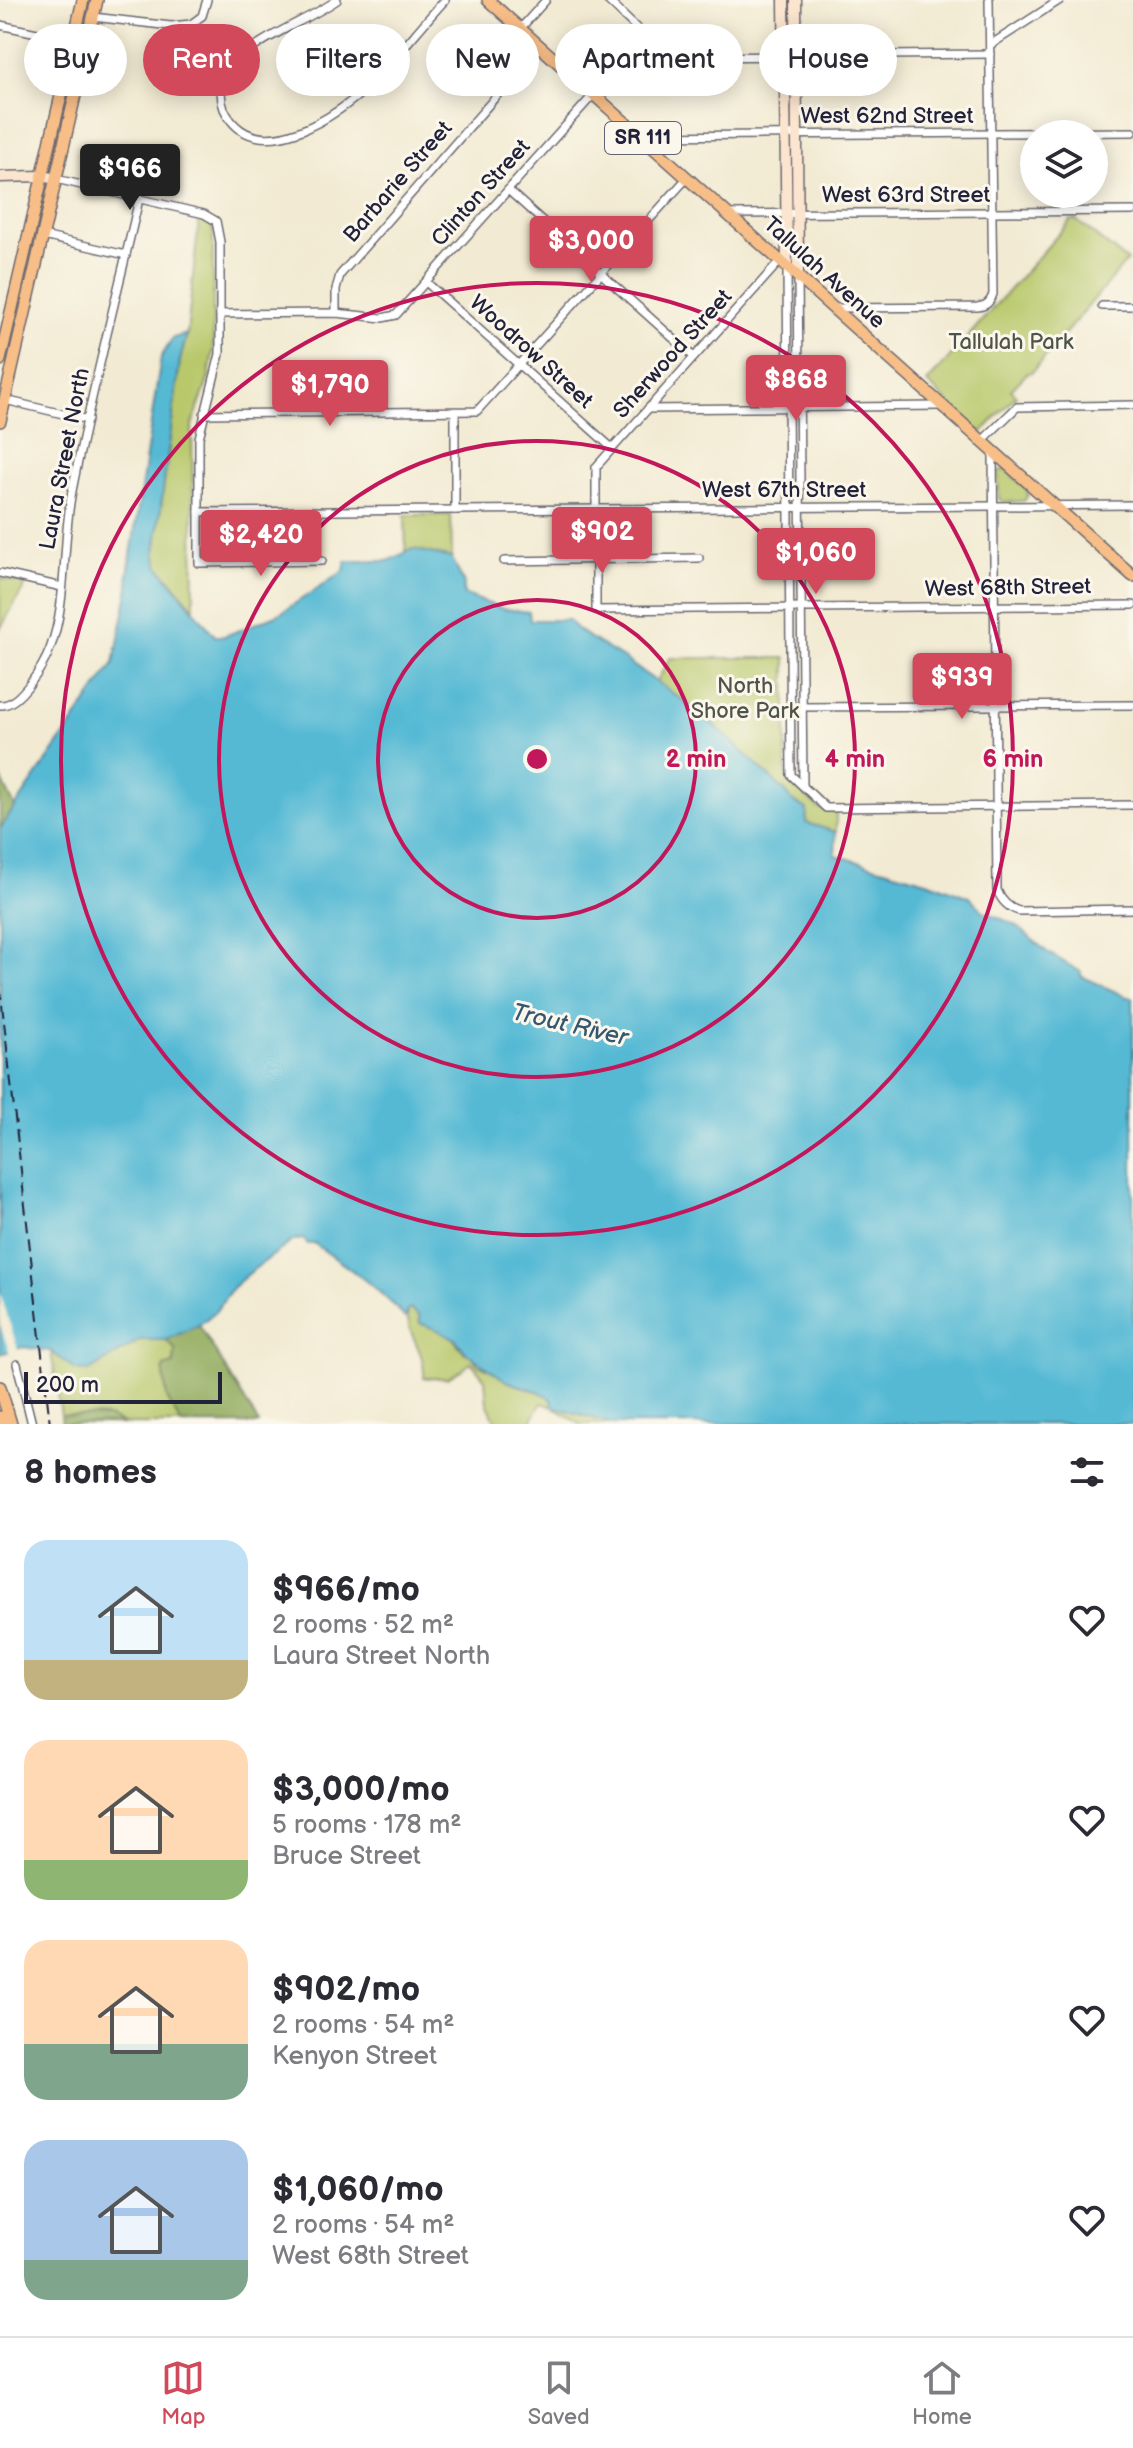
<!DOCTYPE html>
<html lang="en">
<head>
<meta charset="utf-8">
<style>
  body { margin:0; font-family:"Balsamiq Sans",sans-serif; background:#f2f2f3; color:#2b2b33; height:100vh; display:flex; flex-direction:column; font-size:30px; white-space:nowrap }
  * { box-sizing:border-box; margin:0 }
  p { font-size:26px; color:#7c7c81 }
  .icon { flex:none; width:44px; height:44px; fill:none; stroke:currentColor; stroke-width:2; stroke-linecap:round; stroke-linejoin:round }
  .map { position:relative; height:1424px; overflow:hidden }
  .sheet { display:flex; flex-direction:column; background:#fff; flex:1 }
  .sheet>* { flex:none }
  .top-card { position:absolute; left:24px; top:24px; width:1086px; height:72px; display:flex; gap:16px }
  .fabs { position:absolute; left:1020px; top:120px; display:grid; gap:16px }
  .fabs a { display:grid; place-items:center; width:88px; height:88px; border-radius:50%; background:#fff; box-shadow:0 4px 20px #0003; font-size:40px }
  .scale { position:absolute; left:24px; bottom:20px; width:198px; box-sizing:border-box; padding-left:8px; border:4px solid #22223b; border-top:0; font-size:22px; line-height:28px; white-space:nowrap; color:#22223b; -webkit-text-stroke:6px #fbf7ec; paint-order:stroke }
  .price { position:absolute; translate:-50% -68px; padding:0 18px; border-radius:8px; background:#d1495b; color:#fff; font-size:26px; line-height:52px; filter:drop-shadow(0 2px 4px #0008) }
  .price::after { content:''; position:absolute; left:50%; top:48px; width:24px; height:18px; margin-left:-12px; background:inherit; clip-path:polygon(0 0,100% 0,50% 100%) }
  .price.on { background:#222; color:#fff }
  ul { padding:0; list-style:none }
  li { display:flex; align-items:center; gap:24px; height:200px; padding:0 24px }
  li span { display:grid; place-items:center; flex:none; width:224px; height:160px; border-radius:24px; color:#555 }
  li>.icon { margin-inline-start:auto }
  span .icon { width:96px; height:96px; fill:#fffc; stroke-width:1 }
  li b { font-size:34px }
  h2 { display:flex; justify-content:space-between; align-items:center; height:96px; padding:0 24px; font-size:34px }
  .chip { padding:0 28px; border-radius:36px; background:#fff; box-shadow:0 4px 20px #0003; font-size:28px; line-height:72px }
  .chip.on { background:#d1495b; color:#fff }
  .menu { display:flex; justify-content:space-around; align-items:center; height:112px; border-top:2px solid #e1e1e2; background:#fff; font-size:22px; color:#7c7c81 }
  .menu a { display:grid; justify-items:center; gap:4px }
  .menu .on { color:#d1495b }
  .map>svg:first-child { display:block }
  .green { fill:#b8c86b; stroke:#6d7553; stroke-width:2 }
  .forest { fill:#92ac5f; stroke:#5a674d; stroke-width:2 }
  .water { fill:#55b9d4; stroke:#3c6e88; stroke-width:2 }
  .pier { fill:#f2ead2 }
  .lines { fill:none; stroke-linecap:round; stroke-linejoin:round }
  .street-casing { stroke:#6b6870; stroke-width:10 }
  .secondary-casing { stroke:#6b6870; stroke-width:13 }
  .primary-casing { stroke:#6b6870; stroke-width:14 }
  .street { stroke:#fff; stroke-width:7 }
  .secondary { stroke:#fce5cf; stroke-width:10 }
  .primary { stroke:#f7be88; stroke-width:11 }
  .rail { stroke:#22223b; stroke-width:2; stroke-dasharray:12 6; stroke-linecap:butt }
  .ring { fill:none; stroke:#c2185b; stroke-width:4 }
  .labels { text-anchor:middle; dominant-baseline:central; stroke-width:6; stroke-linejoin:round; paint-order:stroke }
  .shield { fill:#fbf7ec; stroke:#636270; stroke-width:2 }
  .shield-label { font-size:20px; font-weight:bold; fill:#22223b }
  .street-label { font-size:22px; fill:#22223b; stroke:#fbf7ec }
  .park-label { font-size:22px; fill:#4f5449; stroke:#fbf7ec }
  .water-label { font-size:24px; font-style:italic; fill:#345771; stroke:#fbf7ec }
  .centre { fill:#c2185b; stroke:#fbf7ec; stroke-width:4 }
  .ring-label { font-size:24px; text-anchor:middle; font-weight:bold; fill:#c2185b; stroke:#fbf7ec; stroke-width:6; stroke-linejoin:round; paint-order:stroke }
</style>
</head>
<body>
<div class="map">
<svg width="1133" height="1424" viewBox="0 0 1133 1424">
  <rect width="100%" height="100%" fill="#fbf7ec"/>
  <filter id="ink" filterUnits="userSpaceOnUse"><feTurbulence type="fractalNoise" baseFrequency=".0125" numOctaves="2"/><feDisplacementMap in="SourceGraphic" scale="16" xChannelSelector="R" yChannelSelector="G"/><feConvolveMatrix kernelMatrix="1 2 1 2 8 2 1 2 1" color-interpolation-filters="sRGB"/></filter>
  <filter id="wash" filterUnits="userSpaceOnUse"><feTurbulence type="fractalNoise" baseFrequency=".006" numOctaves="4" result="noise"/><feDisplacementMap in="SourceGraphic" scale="32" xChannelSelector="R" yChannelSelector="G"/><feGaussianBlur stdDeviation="1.8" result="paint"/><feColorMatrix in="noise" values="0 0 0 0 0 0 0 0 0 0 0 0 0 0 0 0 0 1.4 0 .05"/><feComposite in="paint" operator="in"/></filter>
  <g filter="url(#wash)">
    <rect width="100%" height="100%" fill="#f2ead2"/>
    <g class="green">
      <polygon points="199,220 211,224 213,231 213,350 209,377 192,426 194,608 159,567 155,553 180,360 187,334"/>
      <polygon points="1071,220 1076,220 1127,261 1032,372 1026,374 1011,390 1016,396 981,433 927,383"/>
      <polygon points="1005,469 1027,490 1028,495 1024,501 1004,502 999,499 998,472"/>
      <polygon points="405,515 451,515 452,558 414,549 406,552"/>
      <polygon points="0,578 26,584 0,629"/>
      <polygon points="670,658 786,658 786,778 818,808 836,812 836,832 806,823 807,809 793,802 786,792 695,710 656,683"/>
      <path d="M 411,1309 L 451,1336 L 465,1353 L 472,1355 L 477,1364 L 498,1373 L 509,1382 L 546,1394 L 553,1401 L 553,1406 L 613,1424 L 580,1424 L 552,1406 L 542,1403 L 529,1424 L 497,1424 L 487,1403 L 485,1379 L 471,1362 C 466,1369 456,1372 448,1378 L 424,1378 C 426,1348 405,1335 408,1310 Z"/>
      <polygon points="140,1340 166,1340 176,1349 167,1397 181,1424 123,1424 108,1417 61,1415 51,1351 76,1370 89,1371"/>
    </g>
    <g class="forest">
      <polygon points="0,776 15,807 0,829"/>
      <polygon points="199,1325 259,1424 181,1424 167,1398 163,1367 174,1364 175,1349 166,1340"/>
      <polygon points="61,1415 108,1417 123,1424 62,1424"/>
    </g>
    <path class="water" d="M 187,334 L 180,360 L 155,553 L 159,567 L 215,636 L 225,636 L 279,614 L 344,571 L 346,561 L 388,561 L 413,549 L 452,558 L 464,584 L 463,594 L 503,609 L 529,612 L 530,620 L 569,620 C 573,631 610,649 623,658 C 646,675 671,691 694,709 C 726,733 755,765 786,792 L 793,802 L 807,809 L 806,823 L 836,832 L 835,855 L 927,881 L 970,897 L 983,911 L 1016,925 L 1047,952 L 1081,972 L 1081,976 L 1127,997 L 1133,997 L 1133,1424 L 613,1424 L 552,1406 L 553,1401 C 540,1387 522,1389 507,1381 C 493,1372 479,1362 467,1353 C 462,1350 460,1343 455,1339 C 445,1332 431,1328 420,1323 L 419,1316 L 411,1309 L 408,1310 L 405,1318 C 380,1288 347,1267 315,1244 L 307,1244 L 304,1239 L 294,1240 L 253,1270 L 233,1287 L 215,1312 L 199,1325 L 166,1340 L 140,1340 L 89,1371 L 76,1370 L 50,1351 L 23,1347 L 0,1354 L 0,829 L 114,663 L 129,587 L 128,575 L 161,357 L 173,338 Z"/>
    <polygon class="pier" points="0,1293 19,1353 10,1355 0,1325"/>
  </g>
  <g filter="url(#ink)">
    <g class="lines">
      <defs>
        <g id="street">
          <path d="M 337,0 C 302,24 258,36 230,69 C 221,79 219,97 224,109 C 254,172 339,116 372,83 C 397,57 420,27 445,0"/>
          <path d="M 607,0 C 630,20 654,52 685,57 L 990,54"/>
          <polyline points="93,17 171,26 191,24 202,16 207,0"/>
          <polyline points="0,25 74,41"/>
          <polyline points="520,29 546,0"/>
          <polyline points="990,45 1060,0"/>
          <polyline points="643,136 1133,132"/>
          <polyline points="56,179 204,214 216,221 220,242 220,354 199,438 199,563 322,561"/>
          <polyline points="508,190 694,357"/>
          <polyline points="730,214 1133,211"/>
          <polyline points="43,236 126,255"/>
          <polyline points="781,260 596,467 596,610 1133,605"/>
          <polyline points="787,268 791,775 826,808 1133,805"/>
          <polyline points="798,276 803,786"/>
          <polyline points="426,282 612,448"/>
          <polyline points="1102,306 1133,306"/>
          <path d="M 833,308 L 977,307 C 986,306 990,303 993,294 L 989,0"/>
          <polyline points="336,313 336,289 340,275 540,46"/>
          <polyline points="220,314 336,313 382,318 396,315 594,94"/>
          <polyline points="5,400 88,420"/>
          <polyline points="648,409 941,406"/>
          <polyline points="455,412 455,510"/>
          <polyline points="204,414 477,411 687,178"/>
          <polyline points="982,441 1017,407 1133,405"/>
          <path d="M 993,452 L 997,890 C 1001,900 1008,908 1019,911 L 1133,909"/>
          <polyline points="199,512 1133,505"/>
          <polyline points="504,561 699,558"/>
          <polyline points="0,573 62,587"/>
          <path d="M 0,705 C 19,707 44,665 50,649 C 68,602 62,541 72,491 C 91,393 117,296 139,199"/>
          <polyline points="796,707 1133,705"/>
          <polyline points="17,1364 32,1424"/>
        </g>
        <g id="secondary">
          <polyline points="784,0 787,266"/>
          <polyline points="796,0 798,276"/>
          <polyline points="0,177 42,176 56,179"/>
        </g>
        <g id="primary">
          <polyline points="488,0 1133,576"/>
          <polyline points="0,360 83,0"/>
          <polyline points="0,421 97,0"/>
          <polyline points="0,1387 11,1424"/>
          <polyline points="0,1417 2,1424"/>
        </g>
      </defs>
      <use href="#street" class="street-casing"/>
      <use href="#secondary" class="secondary-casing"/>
      <use href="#primary" class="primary-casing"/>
      <use href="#street" class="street"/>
      <use href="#secondary" class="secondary"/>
      <use href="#primary" class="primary"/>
      <polyline class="rail" points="0,987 50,1424"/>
    </g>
  </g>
  <g class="ring">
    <circle cx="537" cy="759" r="159"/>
    <circle cx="537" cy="759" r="318"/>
    <circle cx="537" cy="759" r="476"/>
  </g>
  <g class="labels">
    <rect class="shield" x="605" y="122" width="76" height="32" rx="6"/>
    <g class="shield-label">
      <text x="643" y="138">SR 111</text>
    </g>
    <g class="street-label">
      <text x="887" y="116">West 62nd Street</text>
      <text transform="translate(398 182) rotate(-49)">Barbarie Street</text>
      <text transform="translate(481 193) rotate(-48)">Clinton Street</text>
      <text x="906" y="195">West 63rd Street</text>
      <text transform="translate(824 273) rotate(42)">Tallulah Avenue</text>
      <text transform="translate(531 352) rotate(42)">Woodrow Street</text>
      <text transform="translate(673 354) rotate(-48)">Sherwood Street</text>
      <text transform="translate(65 459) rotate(-79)">Laura Street North</text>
      <text x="784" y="490">West 67th Street</text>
      <text transform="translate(1008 588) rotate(-1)">West 68th Street</text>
    </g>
    <g class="park-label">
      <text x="1011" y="342">Tallulah Park</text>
      <text x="745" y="686">North<tspan x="745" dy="25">Shore Park</tspan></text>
    </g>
    <g class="water-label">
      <text transform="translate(570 1025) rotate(13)">Trout River</text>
    </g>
  </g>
  <circle cx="537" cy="759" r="12" class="centre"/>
  <g class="ring-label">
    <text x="696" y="767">2 min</text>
    <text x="855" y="767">4 min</text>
    <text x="1013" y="767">6 min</text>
  </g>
</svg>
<div class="fabs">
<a><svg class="icon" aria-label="layers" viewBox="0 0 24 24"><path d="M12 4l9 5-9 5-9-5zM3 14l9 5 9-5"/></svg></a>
</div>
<div class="scale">200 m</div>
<b class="price on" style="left:130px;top:212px">$966</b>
<b class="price" style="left:591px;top:284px">$3,000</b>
<b class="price" style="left:796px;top:423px">$868</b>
<b class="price" style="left:330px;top:428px">$1,790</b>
<b class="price" style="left:602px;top:575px">$902</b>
<b class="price" style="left:261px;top:578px">$2,420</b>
<b class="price" style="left:816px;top:596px">$1,060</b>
<b class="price" style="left:962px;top:721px">$939</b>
<div class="top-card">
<a class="chip">Buy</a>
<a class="chip on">Rent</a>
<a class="chip">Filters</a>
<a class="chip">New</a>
<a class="chip">Apartment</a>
<a class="chip">House</a>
</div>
</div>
<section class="sheet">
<h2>8 homes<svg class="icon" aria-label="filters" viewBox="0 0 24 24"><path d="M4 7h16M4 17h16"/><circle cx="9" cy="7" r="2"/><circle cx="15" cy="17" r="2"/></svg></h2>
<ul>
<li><span style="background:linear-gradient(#bfe0f5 75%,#c2b280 0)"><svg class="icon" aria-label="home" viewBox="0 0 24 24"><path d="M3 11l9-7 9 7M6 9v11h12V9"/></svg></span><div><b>$966/mo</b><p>2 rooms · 52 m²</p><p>Laura Street North</p></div><svg class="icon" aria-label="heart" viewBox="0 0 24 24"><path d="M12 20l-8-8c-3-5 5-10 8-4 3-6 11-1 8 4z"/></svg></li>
<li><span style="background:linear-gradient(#ffd9b3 75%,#8fb573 0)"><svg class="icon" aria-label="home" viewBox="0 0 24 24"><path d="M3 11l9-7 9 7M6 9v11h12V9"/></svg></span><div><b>$3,000/mo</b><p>5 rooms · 178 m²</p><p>Bruce Street</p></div><svg class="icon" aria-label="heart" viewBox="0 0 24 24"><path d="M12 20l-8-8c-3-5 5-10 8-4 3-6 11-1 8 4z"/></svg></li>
<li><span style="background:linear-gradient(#ffd9b3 65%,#7fa58c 0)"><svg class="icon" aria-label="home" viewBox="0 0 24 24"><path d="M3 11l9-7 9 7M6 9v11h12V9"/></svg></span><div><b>$902/mo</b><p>2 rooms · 54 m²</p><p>Kenyon Street</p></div><svg class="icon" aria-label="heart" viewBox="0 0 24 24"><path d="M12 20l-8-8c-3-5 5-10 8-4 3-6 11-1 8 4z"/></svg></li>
<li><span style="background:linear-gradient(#a9c7e8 75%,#7fa58c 0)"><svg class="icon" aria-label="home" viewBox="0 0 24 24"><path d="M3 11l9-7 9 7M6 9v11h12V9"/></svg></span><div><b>$1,060/mo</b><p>2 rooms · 54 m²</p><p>West 68th Street</p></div><svg class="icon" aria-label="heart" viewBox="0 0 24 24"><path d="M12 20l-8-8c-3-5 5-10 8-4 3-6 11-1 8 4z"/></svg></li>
</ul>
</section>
<nav class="menu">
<a class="on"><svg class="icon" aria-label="map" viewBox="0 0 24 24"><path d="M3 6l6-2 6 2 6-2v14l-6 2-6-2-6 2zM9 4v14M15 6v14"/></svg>Map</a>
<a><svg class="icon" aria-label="saved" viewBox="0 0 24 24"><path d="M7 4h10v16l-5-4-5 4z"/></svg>Saved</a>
<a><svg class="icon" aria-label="home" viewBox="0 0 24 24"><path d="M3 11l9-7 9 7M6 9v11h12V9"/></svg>Home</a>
</nav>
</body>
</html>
